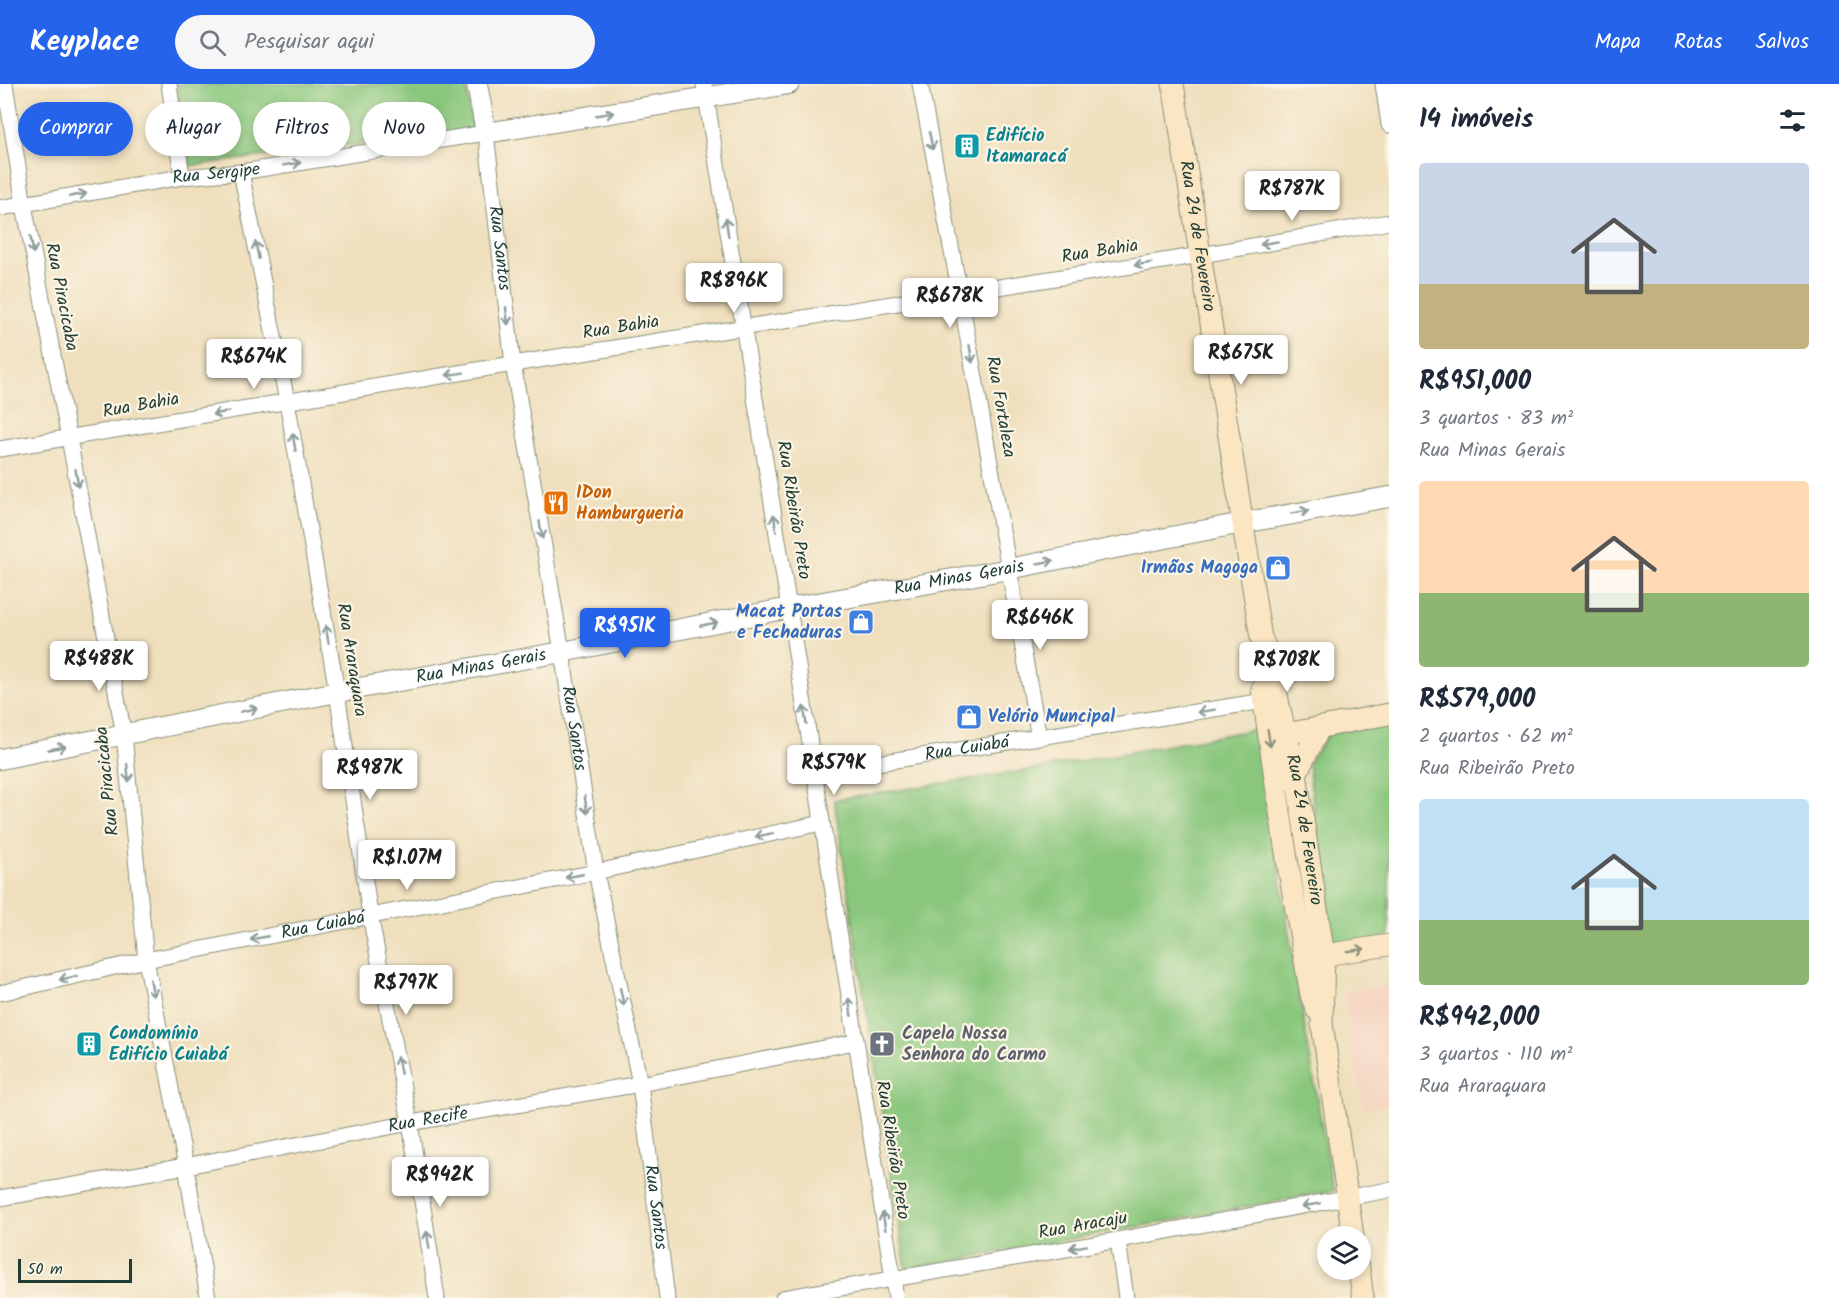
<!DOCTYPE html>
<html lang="pt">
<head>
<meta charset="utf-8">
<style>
  body { margin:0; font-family:Kalam,sans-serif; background:#f6f6f7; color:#1f2937; height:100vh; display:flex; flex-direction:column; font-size:22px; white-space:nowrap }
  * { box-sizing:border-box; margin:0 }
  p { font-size:20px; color:#747a83 }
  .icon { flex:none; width:33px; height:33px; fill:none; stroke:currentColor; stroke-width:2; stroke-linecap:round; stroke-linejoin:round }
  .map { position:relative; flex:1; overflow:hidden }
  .details { display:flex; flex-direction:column; background:#fff; width:450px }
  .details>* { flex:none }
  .hud { position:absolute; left:18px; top:18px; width:570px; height:54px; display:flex; gap:12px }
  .tools { position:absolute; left:1317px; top:1142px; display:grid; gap:12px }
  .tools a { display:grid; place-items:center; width:54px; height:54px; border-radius:50%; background:#fff; box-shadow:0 3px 9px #0003; font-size:30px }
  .scale { position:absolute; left:18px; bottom:15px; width:114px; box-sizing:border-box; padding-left:6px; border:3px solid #1f3d34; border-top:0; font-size:16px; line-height:21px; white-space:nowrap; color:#1f3d34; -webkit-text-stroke:4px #fcf5e5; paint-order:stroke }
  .price { position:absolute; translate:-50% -51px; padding:0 14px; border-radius:6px; background:#fff; color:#222; font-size:20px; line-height:39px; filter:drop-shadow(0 2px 3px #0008) }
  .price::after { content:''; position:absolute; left:50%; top:36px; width:18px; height:14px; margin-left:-9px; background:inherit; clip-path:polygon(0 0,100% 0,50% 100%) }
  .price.selected { background:#2563eb; color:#fff }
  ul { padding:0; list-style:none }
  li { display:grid; align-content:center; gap:12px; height:318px; padding:0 30px }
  li span { display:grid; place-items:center; height:186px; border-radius:6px; color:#555 }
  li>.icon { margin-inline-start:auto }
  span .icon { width:108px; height:108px; fill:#fffc; stroke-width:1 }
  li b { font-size:26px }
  h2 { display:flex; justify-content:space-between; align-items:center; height:72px; padding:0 30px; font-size:26px }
  .chip { padding:0 21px; border-radius:27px; background:#fff; box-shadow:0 3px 9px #0003; font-size:21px; line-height:54px }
  .chip.selected { background:#2563eb; color:#fff }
  header { display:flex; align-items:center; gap:36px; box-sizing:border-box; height:84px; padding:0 30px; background:#2563eb; color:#fff }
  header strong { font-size:28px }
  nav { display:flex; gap:33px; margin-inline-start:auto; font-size:21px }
  .search { width:420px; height:54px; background:#f6f6f7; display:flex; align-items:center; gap:15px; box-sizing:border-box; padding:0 21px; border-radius:33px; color:#747a83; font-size:22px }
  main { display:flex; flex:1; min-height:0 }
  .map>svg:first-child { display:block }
  .built { fill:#f4d3c0 }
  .green { fill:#8ac77d; stroke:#548258; stroke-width:1.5 }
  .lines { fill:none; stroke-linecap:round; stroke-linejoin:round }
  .minor-casing { stroke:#878e78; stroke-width:17 }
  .tertiary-casing { stroke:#878e78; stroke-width:22 }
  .secondary-casing { stroke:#878e78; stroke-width:23 }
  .minor { stroke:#fff; stroke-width:15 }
  .tertiary { stroke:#fff; stroke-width:20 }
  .secondary { stroke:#fbe6c4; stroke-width:21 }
  .oneway { stroke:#8f9e9a }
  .oneway2 { stroke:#8d927c }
  .labels { text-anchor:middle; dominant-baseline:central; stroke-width:4.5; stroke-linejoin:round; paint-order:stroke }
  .culture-label { font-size:18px; font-weight:bold; fill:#0d838f; stroke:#fcf5e5; text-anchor:start }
  .street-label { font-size:18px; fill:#1f3d34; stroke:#fcf5e5 }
  .food-label { font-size:18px; font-weight:bold; fill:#c56008; stroke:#fcf5e5; text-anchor:start }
  .shop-label { font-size:18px; font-weight:bold; fill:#366cbe; stroke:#fcf5e5; text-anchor:end }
  .worship-label { font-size:18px; font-weight:bold; fill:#5b616d; stroke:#fcf5e5; text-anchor:start }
</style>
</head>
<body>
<header>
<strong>Keyplace</strong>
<div class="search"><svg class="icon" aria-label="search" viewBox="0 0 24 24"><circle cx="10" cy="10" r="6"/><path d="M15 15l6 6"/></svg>Pesquisar aqui</div>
<nav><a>Mapa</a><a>Rotas</a><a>Salvos</a></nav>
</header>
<main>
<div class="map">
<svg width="1389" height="1214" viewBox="0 0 1389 1214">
  <rect width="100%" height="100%" fill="#fcf5e5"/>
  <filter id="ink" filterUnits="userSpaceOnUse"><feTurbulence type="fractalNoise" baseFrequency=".0167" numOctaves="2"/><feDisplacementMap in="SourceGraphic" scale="12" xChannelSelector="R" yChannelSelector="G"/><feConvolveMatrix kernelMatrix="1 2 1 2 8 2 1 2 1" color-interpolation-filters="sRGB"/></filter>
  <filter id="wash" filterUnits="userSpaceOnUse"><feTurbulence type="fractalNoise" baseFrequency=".008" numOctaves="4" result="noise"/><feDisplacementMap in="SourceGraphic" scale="24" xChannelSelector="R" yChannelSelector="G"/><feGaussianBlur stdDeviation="1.35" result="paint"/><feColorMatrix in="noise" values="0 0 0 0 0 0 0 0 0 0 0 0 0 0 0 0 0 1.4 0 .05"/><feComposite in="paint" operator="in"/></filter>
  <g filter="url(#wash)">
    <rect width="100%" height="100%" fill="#efdfbd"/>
    <polygon class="built" points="1389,901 1389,1020 1364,1025 1343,909"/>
    <g class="green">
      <polygon points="177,0 466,0 473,45 189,82"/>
      <polygon points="1389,639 1389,853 1332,863 1308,680 1330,648"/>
      <polygon points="1258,645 1293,875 1333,1107 906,1185 834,716 1043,684"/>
    </g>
  </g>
  <g filter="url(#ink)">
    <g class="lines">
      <defs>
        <g id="minor">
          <polyline points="5,0 24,121 69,354 124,651 146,876 186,1082 208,1214"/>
          <polyline points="169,0 182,93"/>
          <polyline points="704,0 789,524 896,1214"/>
          <polyline points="920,0 960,210 1039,654"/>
          <polyline points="1383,0 1389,41"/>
          <polyline points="241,88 287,317 337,608 370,831 410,1039 437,1214"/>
          <path id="s1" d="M 0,124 L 182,93 L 241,88 L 486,49 L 513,280 L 562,568 L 596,788 L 640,1000 L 667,1214"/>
          <polyline points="0,365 513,280 1201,171 1389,138"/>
          <path id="s2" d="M 815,689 L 1264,617"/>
          <path id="s3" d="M 0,909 L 146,876 L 596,788 L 821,739"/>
          <path id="s4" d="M 0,1114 L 186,1082 L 410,1039 L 640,1000 L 855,958"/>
          <polyline points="1118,1156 1126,1214"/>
          <polyline points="783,1214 1118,1156 1389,1106"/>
        </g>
        <g id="tertiary">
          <polyline points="477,0 486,49 789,0"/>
          <path id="s5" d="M 0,675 L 337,608 L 562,568 L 789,524 L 1009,485 L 1242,439 L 1389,413"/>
        </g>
        <g id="secondary">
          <path id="s6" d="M 1173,0 L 1261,554 L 1268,569 L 1282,635 L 1296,690 L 1324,871 L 1322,940 L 1353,1152"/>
          <polyline points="1262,605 1287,776 1311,911 1317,926"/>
          <polyline points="1286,650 1389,630"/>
          <polyline points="1293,696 1320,643"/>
          <polyline points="1313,865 1324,871 1389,861"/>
          <polyline points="1359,1185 1363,1214"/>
        </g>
      </defs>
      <use href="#minor" class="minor-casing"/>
      <use href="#tertiary" class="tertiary-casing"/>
      <use href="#secondary" class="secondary-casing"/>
      <use href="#minor" class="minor"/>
      <use href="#tertiary" class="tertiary"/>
      <use href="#secondary" class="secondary"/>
    </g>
    <defs><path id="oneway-shaft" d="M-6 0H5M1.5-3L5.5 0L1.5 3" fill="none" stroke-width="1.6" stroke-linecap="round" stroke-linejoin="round" transform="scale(1.5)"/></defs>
    <g class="oneway">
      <use href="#oneway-shaft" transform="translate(605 30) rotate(-9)"/>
      <use href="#oneway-shaft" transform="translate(931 57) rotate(79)"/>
      <use href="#oneway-shaft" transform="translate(292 80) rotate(-9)"/>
      <use href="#oneway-shaft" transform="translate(78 111) rotate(-10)"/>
      <use href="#oneway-shaft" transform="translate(727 143) rotate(-99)"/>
      <use href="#oneway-shaft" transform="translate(1269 159) rotate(170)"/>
      <use href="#oneway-shaft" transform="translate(32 161) rotate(79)"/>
      <use href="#oneway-shaft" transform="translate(257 166) rotate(-101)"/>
      <use href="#oneway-shaft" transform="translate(1143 180) rotate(171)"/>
      <use href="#oneway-shaft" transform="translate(507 232) rotate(83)"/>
      <use href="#oneway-shaft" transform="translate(971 270) rotate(80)"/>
      <use href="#oneway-shaft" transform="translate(455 290) rotate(171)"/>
      <use href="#oneway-shaft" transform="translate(221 329) rotate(170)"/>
      <use href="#oneway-shaft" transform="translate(294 358) rotate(-100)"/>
      <use href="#oneway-shaft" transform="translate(77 394) rotate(80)"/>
      <use href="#oneway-shaft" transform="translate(1300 428) rotate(-10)"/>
      <use href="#oneway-shaft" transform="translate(775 439) rotate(-99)"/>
      <use href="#oneway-shaft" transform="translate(541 446) rotate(80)"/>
      <use href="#oneway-shaft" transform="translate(1045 478) rotate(-11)"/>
      <use href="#oneway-shaft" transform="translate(709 540) rotate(-11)"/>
      <use href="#oneway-shaft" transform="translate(327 550) rotate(-100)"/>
      <use href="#oneway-shaft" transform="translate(249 626) rotate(-12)"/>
      <use href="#oneway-shaft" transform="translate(1206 627) rotate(171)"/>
      <use href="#oneway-shaft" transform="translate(805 631) rotate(-99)"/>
      <use href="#oneway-shaft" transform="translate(57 664) rotate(-11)"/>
      <use href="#oneway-shaft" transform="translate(128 689) rotate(84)"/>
      <use href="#oneway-shaft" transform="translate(586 721) rotate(81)"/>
      <use href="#oneway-shaft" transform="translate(764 751) rotate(168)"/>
      <use href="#oneway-shaft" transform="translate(574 792) rotate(169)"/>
      <use href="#oneway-shaft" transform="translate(259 854) rotate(169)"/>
      <use href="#oneway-shaft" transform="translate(68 894) rotate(167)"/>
      <use href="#oneway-shaft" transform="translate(152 904) rotate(79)"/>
      <use href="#oneway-shaft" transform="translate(622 913) rotate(78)"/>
      <use href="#oneway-shaft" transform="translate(850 923) rotate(-99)"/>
      <use href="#oneway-shaft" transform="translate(399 981) rotate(-101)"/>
      <use href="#oneway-shaft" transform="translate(1311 1121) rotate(170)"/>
      <use href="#oneway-shaft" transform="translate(884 1137) rotate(-99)"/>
      <use href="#oneway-shaft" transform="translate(428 1156) rotate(-99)"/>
      <use href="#oneway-shaft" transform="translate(1078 1163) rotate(170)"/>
    </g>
    <g class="oneway2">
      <use href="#oneway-shaft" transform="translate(1269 654) rotate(81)"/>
      <use href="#oneway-shaft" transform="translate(1356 866) rotate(-9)"/>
    </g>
  </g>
  <defs>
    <symbol id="building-square" viewBox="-11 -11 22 22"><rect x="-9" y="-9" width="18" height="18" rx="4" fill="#0f9aa8" stroke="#fcf5e5"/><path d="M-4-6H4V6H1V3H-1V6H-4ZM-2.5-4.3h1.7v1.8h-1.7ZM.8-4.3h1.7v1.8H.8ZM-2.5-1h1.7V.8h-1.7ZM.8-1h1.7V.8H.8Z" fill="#fff"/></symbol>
    <symbol id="restaurant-square" viewBox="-11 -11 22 22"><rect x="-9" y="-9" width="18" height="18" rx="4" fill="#e8710a" stroke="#fcf5e5"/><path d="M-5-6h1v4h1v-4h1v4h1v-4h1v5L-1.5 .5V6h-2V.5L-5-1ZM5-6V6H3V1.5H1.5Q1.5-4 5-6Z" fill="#fff"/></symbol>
    <symbol id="shop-square" viewBox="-11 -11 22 22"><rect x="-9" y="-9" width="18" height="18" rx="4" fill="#3f7fe0" stroke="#fcf5e5"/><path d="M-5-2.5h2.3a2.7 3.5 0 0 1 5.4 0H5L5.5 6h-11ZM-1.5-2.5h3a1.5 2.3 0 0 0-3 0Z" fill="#fff"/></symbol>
    <symbol id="church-square" viewBox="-11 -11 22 22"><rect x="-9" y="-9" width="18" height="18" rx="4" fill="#6b7280" stroke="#fcf5e5"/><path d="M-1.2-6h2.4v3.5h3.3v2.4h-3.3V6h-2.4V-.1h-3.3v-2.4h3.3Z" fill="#fff"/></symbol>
  </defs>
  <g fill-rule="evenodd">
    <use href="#building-square" x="952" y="47" width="30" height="30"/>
    <use href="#restaurant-square" x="541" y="404" width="30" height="30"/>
    <use href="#shop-square" x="1263" y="469" width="30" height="30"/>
    <use href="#shop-square" x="846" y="523" width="30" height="30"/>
    <use href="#shop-square" x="954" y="618" width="30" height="30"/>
    <use href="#building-square" x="74" y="945" width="30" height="30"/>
    <use href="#church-square" x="867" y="945" width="30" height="30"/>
  </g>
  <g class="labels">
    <g class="culture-label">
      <text x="986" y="52">Edifício<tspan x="986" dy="21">Itamaracá</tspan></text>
      <text x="109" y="950">Condomínio<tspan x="109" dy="21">Edifício Cuiabá</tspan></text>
    </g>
    <g class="street-label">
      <text stroke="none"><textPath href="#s1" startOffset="219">Rua Sergipe</textPath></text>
      <text stroke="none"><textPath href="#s6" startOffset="154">Rua 24 de Fevereiro</textPath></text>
      <text stroke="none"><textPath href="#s1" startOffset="608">Rua Santos</textPath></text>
      <text transform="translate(1100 168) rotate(-9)">Rua Bahia</text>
      <text transform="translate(61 213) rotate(79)">Rua Piracicaba</text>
      <text transform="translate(621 244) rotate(-9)">Rua Bahia</text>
      <text transform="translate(141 322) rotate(-10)">Rua Bahia</text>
      <text transform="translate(1000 323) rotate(80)">Rua Fortaleza</text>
      <text transform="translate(793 426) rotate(81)">Rua Ribeirão Preto</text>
      <text stroke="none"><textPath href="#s5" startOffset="976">Rua Minas Gerais</textPath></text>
      <text transform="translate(351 576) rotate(81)">Rua Araraquara</text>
      <text stroke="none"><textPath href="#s5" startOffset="490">Rua Minas Gerais</textPath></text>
      <text stroke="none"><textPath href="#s1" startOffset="1094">Rua Santos</textPath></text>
      <text stroke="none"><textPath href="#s2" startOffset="154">Rua Cuiabá</textPath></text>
      <text transform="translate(108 697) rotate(-96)">Rua Piracicaba</text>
      <text stroke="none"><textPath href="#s6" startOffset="758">Rua 24 de Fevereiro</textPath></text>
      <text stroke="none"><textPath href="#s3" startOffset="330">Rua Cuiabá</textPath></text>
      <text stroke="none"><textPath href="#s4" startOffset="435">Rua Recife</textPath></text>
      <text transform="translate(892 1066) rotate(81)">Rua Ribeirão Preto</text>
      <text stroke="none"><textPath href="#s1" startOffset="1580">Rua Santos</textPath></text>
      <text transform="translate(1083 1142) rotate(-10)">Rua Aracaju</text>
    </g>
    <g class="food-label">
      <text x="576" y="409">IDon<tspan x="576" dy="21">Hamburgueria</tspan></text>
    </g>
    <g class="shop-label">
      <text x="1258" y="484">Irmãos Magoga</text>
      <text x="842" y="528">Macat Portas<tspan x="842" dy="21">e Fechaduras</tspan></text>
      <text x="988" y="633" text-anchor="start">Velório Muncipal</text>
    </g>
    <g class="worship-label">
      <text x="902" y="950">Capela Nossa<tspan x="902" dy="21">Senhora do Carmo</tspan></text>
    </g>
  </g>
</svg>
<div class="tools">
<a><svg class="icon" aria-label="layers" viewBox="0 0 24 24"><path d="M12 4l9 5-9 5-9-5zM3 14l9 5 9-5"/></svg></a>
</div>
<div class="scale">50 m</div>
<b class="price" style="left:1292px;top:138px">R$787K</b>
<b class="price" style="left:734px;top:230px">R$896K</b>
<b class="price" style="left:950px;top:245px">R$678K</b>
<b class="price" style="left:1241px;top:302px">R$675K</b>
<b class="price" style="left:254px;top:306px">R$674K</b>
<b class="price" style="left:1040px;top:567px">R$646K</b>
<b class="price selected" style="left:625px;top:575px">R$951K</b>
<b class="price" style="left:99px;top:608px">R$488K</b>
<b class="price" style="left:1287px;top:609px">R$708K</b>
<b class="price" style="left:834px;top:712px">R$579K</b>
<b class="price" style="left:370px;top:717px">R$987K</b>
<b class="price" style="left:407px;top:807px">R$1.07M</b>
<b class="price" style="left:406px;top:932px">R$797K</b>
<b class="price" style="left:440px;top:1124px">R$942K</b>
<div class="hud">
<a class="chip selected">Comprar</a>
<a class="chip">Alugar</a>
<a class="chip">Filtros</a>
<a class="chip">Novo</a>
</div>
</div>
<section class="details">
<h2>14 imóveis<svg class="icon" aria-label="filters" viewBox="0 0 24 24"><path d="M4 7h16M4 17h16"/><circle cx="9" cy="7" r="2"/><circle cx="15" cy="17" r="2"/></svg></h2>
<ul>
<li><span style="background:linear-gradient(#c9d6e8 65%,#c2b280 0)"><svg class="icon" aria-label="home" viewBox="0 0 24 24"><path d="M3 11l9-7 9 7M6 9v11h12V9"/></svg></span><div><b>R$951,000</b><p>3 quartos · 83 m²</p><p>Rua Minas Gerais</p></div></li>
<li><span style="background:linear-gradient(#ffd9b3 60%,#8fb573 0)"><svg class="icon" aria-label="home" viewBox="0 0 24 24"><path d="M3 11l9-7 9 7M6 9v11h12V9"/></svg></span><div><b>R$579,000</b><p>2 quartos · 62 m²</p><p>Rua Ribeirão Preto</p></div></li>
<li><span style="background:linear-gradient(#bfe0f5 65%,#8fb573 0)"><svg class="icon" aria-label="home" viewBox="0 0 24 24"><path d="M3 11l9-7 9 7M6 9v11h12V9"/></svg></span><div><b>R$942,000</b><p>3 quartos · 110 m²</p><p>Rua Araraquara</p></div></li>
</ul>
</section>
</main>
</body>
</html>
